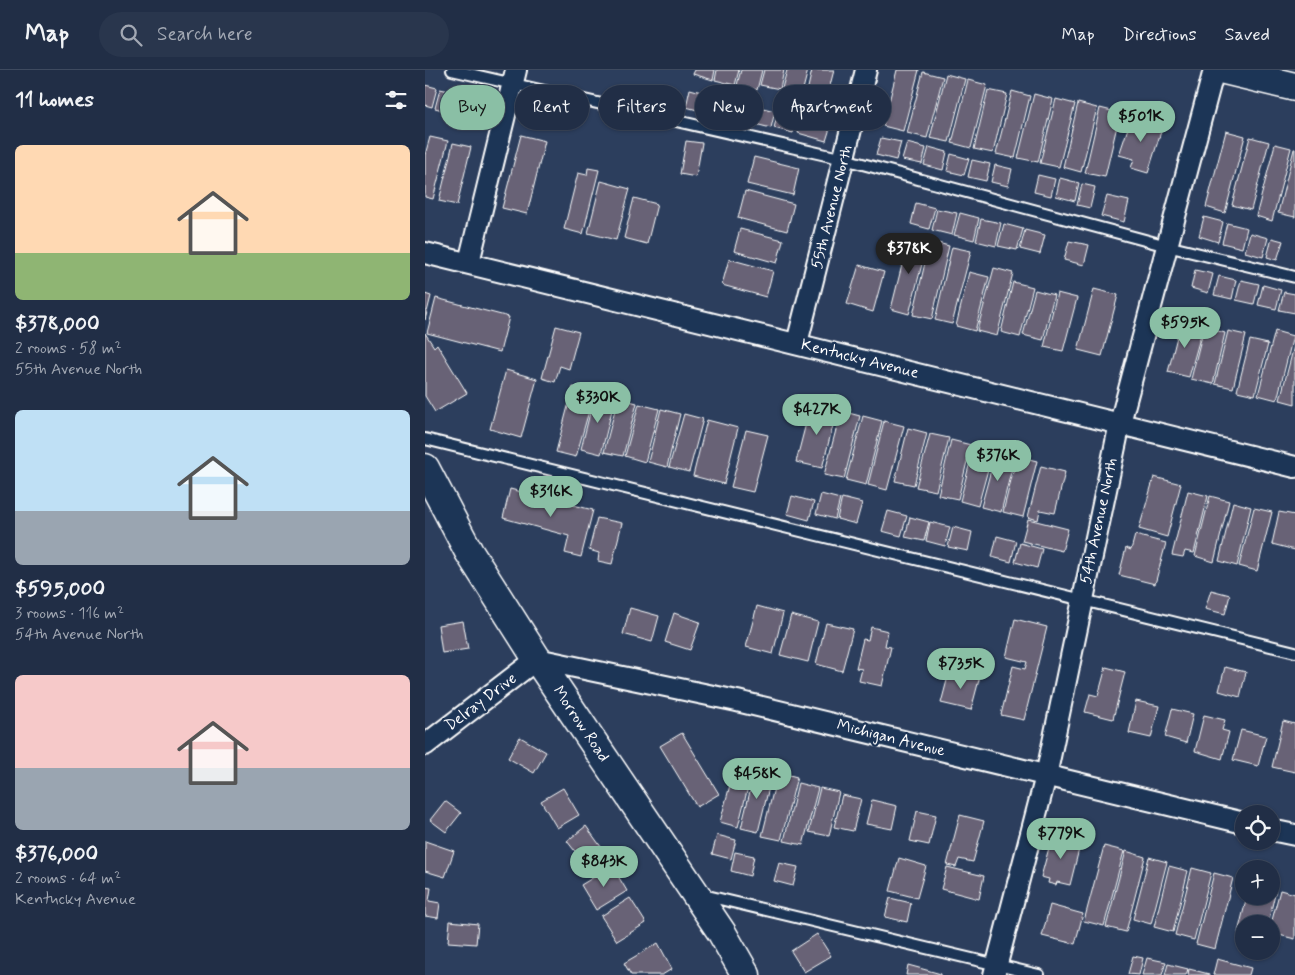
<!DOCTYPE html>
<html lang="en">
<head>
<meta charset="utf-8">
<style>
  body { margin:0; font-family:Mynerve,sans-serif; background:#29364d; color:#f1f3f6; height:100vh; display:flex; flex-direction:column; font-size:19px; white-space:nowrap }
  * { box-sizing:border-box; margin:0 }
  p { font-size:16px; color:#a2a8b3 }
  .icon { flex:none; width:28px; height:28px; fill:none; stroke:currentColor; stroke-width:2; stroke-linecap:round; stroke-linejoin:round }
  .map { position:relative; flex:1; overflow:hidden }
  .details { display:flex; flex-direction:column; background:#212e46; width:425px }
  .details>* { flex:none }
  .hud { position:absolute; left:15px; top:15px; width:475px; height:45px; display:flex; gap:10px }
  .tools { position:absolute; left:810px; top:735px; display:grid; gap:10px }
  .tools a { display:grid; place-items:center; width:45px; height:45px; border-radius:50%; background:#212e46; box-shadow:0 1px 4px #0004,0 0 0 1px #3e4a5f; font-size:25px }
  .price { position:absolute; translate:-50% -42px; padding:0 11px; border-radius:18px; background:#8abfa5; color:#111; font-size:16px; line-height:32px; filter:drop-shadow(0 1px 2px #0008) }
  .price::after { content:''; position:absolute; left:50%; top:30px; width:15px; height:11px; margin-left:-8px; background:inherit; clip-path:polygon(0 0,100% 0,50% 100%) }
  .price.active { background:#222; color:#fff }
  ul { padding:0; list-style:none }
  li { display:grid; align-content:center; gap:10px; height:265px; padding:0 15px }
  li span { display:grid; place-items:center; height:155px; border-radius:8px; color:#555 }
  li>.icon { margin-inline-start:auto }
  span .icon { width:90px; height:90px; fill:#fffc; stroke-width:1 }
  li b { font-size:21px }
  h2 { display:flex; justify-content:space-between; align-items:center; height:60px; padding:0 15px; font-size:21px }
  .pill { padding:0 18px; border-radius:22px; background:#212e46; box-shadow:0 1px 4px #0004,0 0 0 1px #3e4a5f; font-size:18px; line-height:45px }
  .pill.active { background:#8abfa5; color:#111 }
  header { display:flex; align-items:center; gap:30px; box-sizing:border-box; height:70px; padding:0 25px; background:#212e46; border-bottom:1px solid #3e4a5f }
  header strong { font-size:24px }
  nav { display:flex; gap:28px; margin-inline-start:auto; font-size:18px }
  .search { width:350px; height:45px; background:#29364d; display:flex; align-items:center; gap:12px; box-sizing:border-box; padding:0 18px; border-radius:28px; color:#a2a8b3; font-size:19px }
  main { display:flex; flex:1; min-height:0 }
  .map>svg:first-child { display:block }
  .building { fill:#676276; stroke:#fff }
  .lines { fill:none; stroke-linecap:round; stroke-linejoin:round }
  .lane-casing { stroke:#fff; stroke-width:14 }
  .street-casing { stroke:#fff; stroke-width:24 }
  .secondary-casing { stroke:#fff; stroke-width:31 }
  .lane { stroke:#1d3557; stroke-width:10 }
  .street { stroke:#1d3557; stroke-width:20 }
  .secondary { stroke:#1d3557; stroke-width:28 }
  .labels { text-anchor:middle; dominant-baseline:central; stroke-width:4.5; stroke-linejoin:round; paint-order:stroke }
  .street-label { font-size:16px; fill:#fff; stroke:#1d3557 }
</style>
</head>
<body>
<header>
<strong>Map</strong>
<div class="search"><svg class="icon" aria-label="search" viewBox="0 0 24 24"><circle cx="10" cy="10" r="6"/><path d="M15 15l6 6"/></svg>Search here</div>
<nav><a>Map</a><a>Directions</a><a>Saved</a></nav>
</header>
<main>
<section class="details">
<h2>11 homes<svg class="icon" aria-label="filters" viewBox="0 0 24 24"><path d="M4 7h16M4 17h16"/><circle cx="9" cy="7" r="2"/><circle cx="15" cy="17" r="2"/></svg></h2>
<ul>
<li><span style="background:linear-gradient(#ffd9b3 70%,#8fb573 0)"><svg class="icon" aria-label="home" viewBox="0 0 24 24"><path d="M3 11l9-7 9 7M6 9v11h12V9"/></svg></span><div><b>$378,000</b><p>2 rooms · 58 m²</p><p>55th Avenue North</p></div></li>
<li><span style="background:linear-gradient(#bfe0f5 65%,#9aa5b1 0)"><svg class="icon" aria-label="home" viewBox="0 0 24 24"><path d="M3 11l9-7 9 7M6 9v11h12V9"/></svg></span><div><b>$595,000</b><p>3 rooms · 116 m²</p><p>54th Avenue North</p></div></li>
<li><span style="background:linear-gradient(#f6c9c9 60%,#9aa5b1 0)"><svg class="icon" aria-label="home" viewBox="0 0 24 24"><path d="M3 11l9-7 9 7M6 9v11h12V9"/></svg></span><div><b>$376,000</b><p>2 rooms · 64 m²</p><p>Kentucky Avenue</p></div></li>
</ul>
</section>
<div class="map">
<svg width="870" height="905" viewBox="0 0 870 905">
  <rect width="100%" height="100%" fill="#2c3e5d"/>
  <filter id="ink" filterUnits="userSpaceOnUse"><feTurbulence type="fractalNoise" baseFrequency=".02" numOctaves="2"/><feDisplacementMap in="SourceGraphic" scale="10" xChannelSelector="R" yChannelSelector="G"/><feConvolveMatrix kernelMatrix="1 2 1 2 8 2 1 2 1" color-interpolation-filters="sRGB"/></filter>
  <g filter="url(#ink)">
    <g class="building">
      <polygon points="270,0 290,0 288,10 268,4"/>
      <polygon points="292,0 314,0 310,15 290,10"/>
      <polygon points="316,0 337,0 332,20 312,15"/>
      <polygon points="339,0 359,0 355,19 335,15"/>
      <polygon points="362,0 383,0 376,27 356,22"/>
      <polygon points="387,0 409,0 402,27 382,22"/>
      <polygon points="472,0 494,0 478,61 458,56"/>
      <polygon points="498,2 518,7 502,68 482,63"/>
      <polygon points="521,4 540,9 524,72 505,68"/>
      <polygon points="543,10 562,15 546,78 527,73"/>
      <polygon points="0,15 12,18 7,37 0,35"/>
      <polygon points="15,19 34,23 29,43 10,38"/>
      <polygon points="265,19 284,24 280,42 261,37"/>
      <polygon points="563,20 582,24 568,83 549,79"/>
      <polygon points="587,21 605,26 590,88 571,84"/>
      <polygon points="37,24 56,28 51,48 32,43"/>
      <polygon points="609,24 628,29 613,92 593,88"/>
      <polygon points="287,25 307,30 302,48 283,43"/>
      <polygon points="631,29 650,34 634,97 615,93"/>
      <polygon points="309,30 328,35 324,52 305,47"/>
      <polygon points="653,33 672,38 656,102 638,97"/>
      <polygon points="330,36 350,41 346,58 326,53"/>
      <polygon points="675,38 695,43 680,107 660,103"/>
      <polygon points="353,42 372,46 368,63 349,58"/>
      <polygon points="707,46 738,55 723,103 706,98 709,89 694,85"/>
      <polygon points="377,47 406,55 401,71 373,63"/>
      <polygon points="801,61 820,66 800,143 781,137"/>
      <polygon points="96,65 120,71 102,144 77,138"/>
      <polygon points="5,67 23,71 8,129 0,127 0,85"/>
      <polygon points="825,67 844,72 826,140 807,135"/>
      <polygon points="456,68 476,72 471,90 451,85"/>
      <polygon points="261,71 277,73 271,107 255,104"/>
      <polygon points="28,73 46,77 32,135 14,131"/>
      <polygon points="482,73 501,78 497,94 477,90"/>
      <polygon points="850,74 866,78 847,151 831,146"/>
      <polygon points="504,77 522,82 518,100 499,95"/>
      <polygon points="869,79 870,79 870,147 853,143"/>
      <polygon points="526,84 544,89 539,105 522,101"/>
      <polygon points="329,87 374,98 368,125 322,114"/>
      <polygon points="547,90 565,94 561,111 543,107"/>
      <polygon points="570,95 587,99 583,116 566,112"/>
      <polygon points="163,98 174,100 158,164 139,159 153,103 162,105"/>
      <polygon points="613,105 630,109 626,126 609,122"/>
      <polygon points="635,108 654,113 650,131 631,126"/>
      <polygon points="176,111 205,119 191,170 163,163"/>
      <polygon points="657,114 670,117 665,138 652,135"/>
      <polygon points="320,121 369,134 362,161 313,148"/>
      <polygon points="682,126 704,131 699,152 676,146"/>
      <polygon points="209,128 232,134 222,174 199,168"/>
      <polygon points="491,133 510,138 504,159 486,154"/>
      <polygon points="512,139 532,143 527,165 507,160"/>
      <polygon points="535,143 554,148 549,170 529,165"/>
      <polygon points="779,147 798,152 793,172 774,166"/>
      <polygon points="556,149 576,153 571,176 551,171"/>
      <polygon points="802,153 822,158 817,178 797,173"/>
      <polygon points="579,154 598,159 592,180 573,176"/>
      <polygon points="315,159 358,170 352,193 309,181"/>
      <polygon points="600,160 620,165 615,184 595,179"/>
      <polygon points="825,163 843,168 838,187 820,182"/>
      <polygon points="484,167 503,171 484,244 466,239"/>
      <polygon points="847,168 858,171 852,190 842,187"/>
      <polygon points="505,171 524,176 507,249 488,245"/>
      <polygon points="644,171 664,175 659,195 639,190"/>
      <polygon points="527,177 546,181 527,254 510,250"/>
      <polygon points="304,189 348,201 341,227 297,215"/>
      <polygon points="434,195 459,202 448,242 422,234"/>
      <polygon points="569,198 588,203 572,266 552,261"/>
      <polygon points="770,200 788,204 783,223 766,218"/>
      <polygon points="544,202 564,207 550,261 531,256"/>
      <polygon points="794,206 811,210 807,229 789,225"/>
      <polygon points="816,210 834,214 829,234 811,230"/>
      <polygon points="588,212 608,217 595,267 576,262"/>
      <polygon points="838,215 856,220 851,239 833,235"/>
      <polygon points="669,219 693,225 677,286 653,280"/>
      <polygon points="610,220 629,225 618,270 598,265"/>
      <polygon points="859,222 870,224 870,243 854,240"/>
      <polygon points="632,223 652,228 638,281 619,277"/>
      <polygon points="0,224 6,226 0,250"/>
      <polygon points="11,228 84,247 75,282 2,263"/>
      <polygon points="756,251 778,257 764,307 743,302"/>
      <polygon points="131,256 154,262 144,299 135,296 130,312 117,308"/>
      <polygon points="779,257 800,263 788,314 766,309"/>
      <polygon points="803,261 821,265 808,318 790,314"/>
      <polygon points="850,261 868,266 852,330 833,325"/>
      <polygon points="0,263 9,277 12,274 42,323 10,342 0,326"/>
      <polygon points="825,270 843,274 830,325 812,321"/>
      <polygon points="870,272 870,334 855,330"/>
      <polygon points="81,300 112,309 96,368 65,359"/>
      <polygon points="148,317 169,323 151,387 131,382"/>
      <polygon points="170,323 190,328 176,384 156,379"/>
      <polygon points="193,328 212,333 198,386 179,382"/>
      <polygon points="214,334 234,339 220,392 200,386"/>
      <polygon points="386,334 412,340 397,398 371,392"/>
      <polygon points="236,339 255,344 242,397 223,392"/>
      <polygon points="416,341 435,346 419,409 399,405"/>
      <polygon points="259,344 278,349 264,402 244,397"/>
      <polygon points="438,346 457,351 441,415 421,410"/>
      <polygon points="282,350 313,358 299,414 268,406"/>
      <polygon points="459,351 479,356 462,420 443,415"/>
      <polygon points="483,358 502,363 489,415 470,411"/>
      <polygon points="321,360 343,365 328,422 306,417"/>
      <polygon points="505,364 524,368 511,421 491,417"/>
      <polygon points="526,370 546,375 533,429 513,425"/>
      <polygon points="549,376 568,381 553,436 535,431"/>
      <polygon points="571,381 590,386 576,442 556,437"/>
      <polygon points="592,386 612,391 598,447 578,442"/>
      <polygon points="616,396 640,402 630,443 615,440 613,450 603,447"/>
      <polygon points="729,407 756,414 742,467 714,459"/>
      <polygon points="85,419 168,440 156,487 140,483 144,466 78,448"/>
      <polygon points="763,421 783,426 769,483 760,481 758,487 747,485"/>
      <polygon points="396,424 415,429 410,449 391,444"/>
      <polygon points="367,426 389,432 384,450 362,444"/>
      <polygon points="785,426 804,431 789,492 770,486"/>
      <polygon points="417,428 437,433 431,454 412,449"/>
      <polygon points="808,432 826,437 812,496 794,491"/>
      <polygon points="829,438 847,442 832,501 814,496"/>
      <polygon points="463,441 482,446 476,466 457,461"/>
      <polygon points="854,442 870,445 870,480 847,474"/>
      <polygon points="485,447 504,452 499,471 480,467"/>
      <polygon points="172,448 197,453 187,494 173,491 174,483 164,480"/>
      <polygon points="603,449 643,459 637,481 597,471"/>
      <polygon points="505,452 525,457 520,476 501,471"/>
      <polygon points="528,457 547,462 543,481 523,477"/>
      <polygon points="710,465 741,473 730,514 694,505 701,478 706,480"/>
      <polygon points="572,466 591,471 586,492 567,487"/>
      <polygon points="595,473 617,479 612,498 590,492"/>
      <polygon points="786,520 805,525 800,544 780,539"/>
      <polygon points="332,536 358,543 348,584 321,577"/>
      <polygon points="205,538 234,546 227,572 198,564"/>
      <polygon points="249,543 275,552 265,580 240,572"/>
      <polygon points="366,545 393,552 383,592 355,585"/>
      <polygon points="590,549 622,557 599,650 576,645 588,596 600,599 602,592 581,587"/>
      <polygon points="38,551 43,579 17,583 13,555"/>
      <polygon points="401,553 428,559 417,601 391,594"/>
      <polygon points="446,557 463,561 460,576 466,577 457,616 434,611 437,599 431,598 438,569 443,570"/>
      <polygon points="681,597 700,602 688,649 660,642 665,624 673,626"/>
      <polygon points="800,597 821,602 815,627 794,621"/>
      <polygon points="525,599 555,606 546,640 516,633"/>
      <polygon points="711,631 734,636 726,668 704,663"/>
      <polygon points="747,639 768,644 761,673 740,667"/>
      <polygon points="779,645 800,650 797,660 804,662 797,689 770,681"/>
      <polygon points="858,651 870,654 870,702 847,697"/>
      <polygon points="816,660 841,666 833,696 808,690"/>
      <polygon points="257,663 294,724 272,737 235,676"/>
      <polygon points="95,667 121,682 109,703 83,688"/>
      <polygon points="311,693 328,697 313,757 295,752"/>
      <polygon points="331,697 348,701 333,762 316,758"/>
      <polygon points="353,702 372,707 356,770 337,766"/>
      <polygon points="373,713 393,718 378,775 359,771"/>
      <polygon points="138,718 154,745 132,758 116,731"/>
      <polygon points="395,718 414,722 404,766 384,762"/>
      <polygon points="417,725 436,729 428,761 409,757"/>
      <polygon points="447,730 472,736 467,759 441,754"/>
      <polygon points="20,731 36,743 21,762 5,750"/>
      <polygon points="492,741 511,745 504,775 485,771"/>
      <polygon points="535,745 559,751 548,792 534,789 531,797 522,795"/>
      <polygon points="161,756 179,781 160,794 142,771"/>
      <polygon points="628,763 656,771 645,815 632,812 631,815 623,813 624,809 616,807"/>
      <polygon points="292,765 311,770 306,789 287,784"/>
      <polygon points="0,771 29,781 20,807 0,801"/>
      <polygon points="679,776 699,781 679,856 659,851"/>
      <polygon points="701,781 720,787 701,862 681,857"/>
      <polygon points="310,782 329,786 325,806 306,801"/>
      <polygon points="724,787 742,792 726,854 708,849"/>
      <polygon points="474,788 501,796 492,828 465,821"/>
      <polygon points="354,793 373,797 368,816 349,811"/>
      <polygon points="187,796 202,821 171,840 156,815"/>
      <polygon points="744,796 763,801 748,862 729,857"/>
      <polygon points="522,797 559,806 554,829 516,819"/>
      <polygon points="767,798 786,803 769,870 750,865"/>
      <polygon points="789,803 808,808 790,879 771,874"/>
      <polygon points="0,817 6,818 4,831 15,833 13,848 0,846"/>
      <polygon points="846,818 851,819 843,854 819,854 819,864 813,863 822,826 846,826"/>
      <polygon points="855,820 870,824 870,869 846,863 846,854"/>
      <polygon points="205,828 221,853 192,871 176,846"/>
      <polygon points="465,828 486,833 482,852 460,847"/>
      <polygon points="625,835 658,844 650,874 617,866"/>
      <polygon points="25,851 53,854 51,874 23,872"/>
      <polygon points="392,864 406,886 379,902 366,881"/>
      <polygon points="233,873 247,899 237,905 206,905 199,893"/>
      <polygon points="708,886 718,888 714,905 703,904"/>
      <polygon points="722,888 741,892 737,905 717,905"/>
      <polygon points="792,889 826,898 824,905 788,905"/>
      <polygon points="743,894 763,899 761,905 740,905"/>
      <polygon points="483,895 516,904 516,905 481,905"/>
      <polygon points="764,899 784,904 784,905 763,905"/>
    </g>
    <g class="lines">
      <defs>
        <g id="lane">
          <polyline points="27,0 419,89 742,176 870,207"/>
          <polyline points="0,369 870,582"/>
          <polyline points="278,825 614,905"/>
        </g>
        <g id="street">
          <polyline points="0,183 870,397"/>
          <polyline points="44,192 91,0"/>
          <polyline points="372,273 441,0"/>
          <polyline points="0,675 112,589 312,631 819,753"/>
          <polyline points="846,760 870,765"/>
          <polyline points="569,905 621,706 695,353 789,0"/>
        </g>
        <g id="secondary">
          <polyline points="799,0 870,17"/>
          <polyline points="0,398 44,482 112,589 297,863 321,905"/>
        </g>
      </defs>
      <use href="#lane" class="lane-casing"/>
      <use href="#street" class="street-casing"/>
      <use href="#secondary" class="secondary-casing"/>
      <use href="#lane" class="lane"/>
      <use href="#street" class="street"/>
      <use href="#secondary" class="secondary"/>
    </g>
  </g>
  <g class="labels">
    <g class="street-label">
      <text transform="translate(407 137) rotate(-76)">55th Avenue North</text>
      <text transform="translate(435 289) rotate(14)">Kentucky Avenue</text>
      <text transform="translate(674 451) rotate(-78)">54th Avenue North</text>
      <text transform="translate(56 632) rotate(-37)">Delray Drive</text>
      <text transform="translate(156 654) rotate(56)">Morrow Road</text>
      <text transform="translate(466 668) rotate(14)">Michigan Avenue</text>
    </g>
  </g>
</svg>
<div class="tools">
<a><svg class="icon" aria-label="locate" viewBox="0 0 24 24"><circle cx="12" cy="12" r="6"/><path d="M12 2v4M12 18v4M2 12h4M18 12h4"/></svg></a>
<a>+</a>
<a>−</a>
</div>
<b class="price" style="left:716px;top:73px">$501K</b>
<b class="price active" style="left:484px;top:205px">$378K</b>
<b class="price" style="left:760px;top:279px">$595K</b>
<b class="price" style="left:173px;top:354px">$330K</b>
<b class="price" style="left:392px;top:366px">$427K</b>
<b class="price" style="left:573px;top:412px">$376K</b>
<b class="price" style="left:126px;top:448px">$316K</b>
<b class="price" style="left:536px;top:620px">$735K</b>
<b class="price" style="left:332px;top:730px">$458K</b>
<b class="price" style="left:636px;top:790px">$779K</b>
<b class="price" style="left:179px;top:818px">$843K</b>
<div class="hud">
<a class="pill active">Buy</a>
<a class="pill">Rent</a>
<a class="pill">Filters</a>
<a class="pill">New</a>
<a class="pill">Apartment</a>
</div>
</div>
</main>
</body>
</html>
